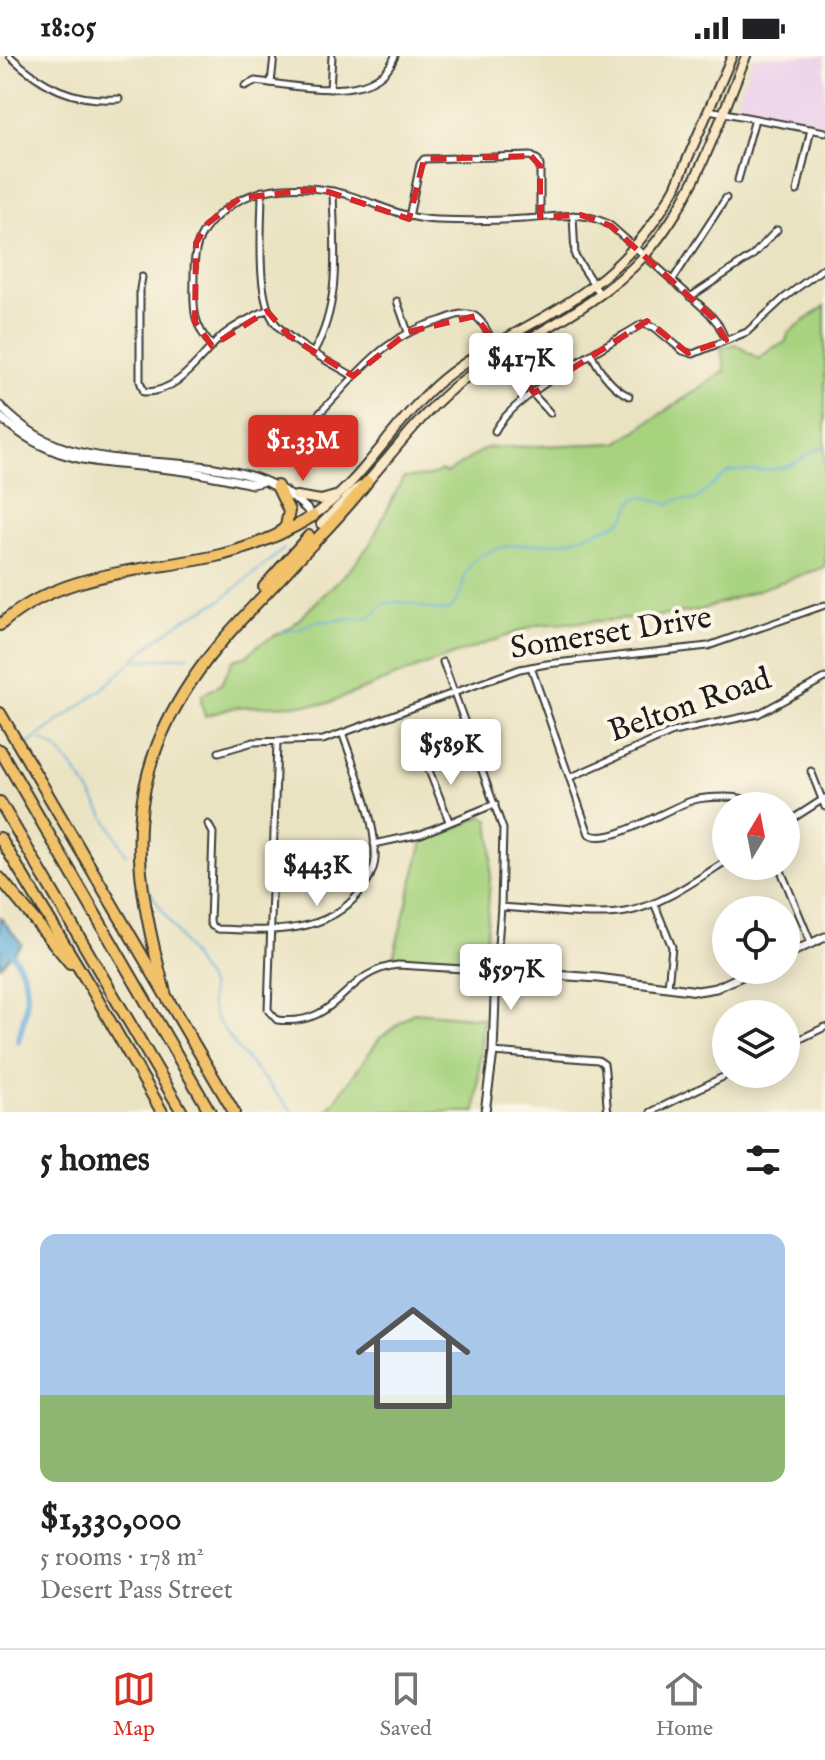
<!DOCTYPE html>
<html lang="en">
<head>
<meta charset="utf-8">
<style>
  body { margin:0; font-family:"IM FELL English",serif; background:#f2f2f2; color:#202124; height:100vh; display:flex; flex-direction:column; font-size:30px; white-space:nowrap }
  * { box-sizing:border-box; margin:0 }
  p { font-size:26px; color:#757577 }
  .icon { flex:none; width:44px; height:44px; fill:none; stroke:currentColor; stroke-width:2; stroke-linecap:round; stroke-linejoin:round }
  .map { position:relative; height:1056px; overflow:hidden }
  .panel { display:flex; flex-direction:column; background:#fff; flex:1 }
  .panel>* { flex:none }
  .needle { width:52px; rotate:10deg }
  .fabs { position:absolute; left:712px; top:736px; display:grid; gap:16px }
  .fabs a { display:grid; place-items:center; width:88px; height:88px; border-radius:50%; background:#fff; box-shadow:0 4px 20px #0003; font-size:40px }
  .price { position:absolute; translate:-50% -68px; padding:0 18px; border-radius:8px; background:#fff; color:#222; font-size:26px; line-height:52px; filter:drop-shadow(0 2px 4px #0008) }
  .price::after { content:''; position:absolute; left:50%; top:48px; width:24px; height:18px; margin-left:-12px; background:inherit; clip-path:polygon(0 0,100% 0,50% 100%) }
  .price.selected { background:#d93025; color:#fff }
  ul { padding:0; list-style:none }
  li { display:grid; align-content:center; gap:16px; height:424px; padding:0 40px }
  li span { display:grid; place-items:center; height:248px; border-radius:16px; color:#555 }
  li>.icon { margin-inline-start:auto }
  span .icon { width:144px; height:144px; fill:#fffc; stroke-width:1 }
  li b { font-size:34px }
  h2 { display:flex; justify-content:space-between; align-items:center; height:96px; padding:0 40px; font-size:34px }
  .status { display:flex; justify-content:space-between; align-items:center; height:56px; padding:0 40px; background:#fff; direction:ltr }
  .status svg { height:22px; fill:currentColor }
  .dock { display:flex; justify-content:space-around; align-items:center; height:112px; border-top:2px solid #e0e0e0; background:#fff; font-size:22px; color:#757577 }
  .dock a { display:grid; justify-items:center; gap:4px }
  .dock .selected { color:#d93025 }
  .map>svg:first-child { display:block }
  .built { fill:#ebd1eb }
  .green { fill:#a7d37f; stroke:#62784e; stroke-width:2 }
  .water { fill:#5fadd9; stroke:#3e647a; stroke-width:2 }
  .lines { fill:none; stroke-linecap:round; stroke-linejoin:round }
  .stream { stroke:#5fadd9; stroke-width:2 }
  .canal { stroke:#5fadd9; stroke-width:6 }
  .minor-casing { stroke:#3b3a35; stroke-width:9 }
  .tertiary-casing { stroke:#3b3a35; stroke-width:11 }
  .secondary-casing { stroke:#3b3a35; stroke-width:12 }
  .motorway-casing { stroke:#3b3a35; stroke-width:14 }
  .minor { stroke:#fff; stroke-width:5 }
  .tertiary { stroke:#fff; stroke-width:7 }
  .secondary { stroke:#fae7c3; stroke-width:8 }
  .motorway { stroke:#f2c26a; stroke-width:10 }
  .marked { fill:none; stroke:#d62828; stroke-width:6; stroke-dasharray:16 10; stroke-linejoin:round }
  .labels { text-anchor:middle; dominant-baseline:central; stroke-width:8; stroke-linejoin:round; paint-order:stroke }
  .street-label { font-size:32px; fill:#1c1c1c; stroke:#fcf5e5 }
</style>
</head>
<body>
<div class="status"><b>18:05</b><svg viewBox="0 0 49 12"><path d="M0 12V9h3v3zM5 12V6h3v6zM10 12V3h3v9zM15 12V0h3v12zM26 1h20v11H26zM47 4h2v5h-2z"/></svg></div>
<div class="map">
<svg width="825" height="1056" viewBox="0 0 825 1056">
  <rect width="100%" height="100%" fill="#fcf5e5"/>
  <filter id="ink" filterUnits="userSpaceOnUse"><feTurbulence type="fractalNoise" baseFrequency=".0125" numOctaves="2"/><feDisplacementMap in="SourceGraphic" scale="16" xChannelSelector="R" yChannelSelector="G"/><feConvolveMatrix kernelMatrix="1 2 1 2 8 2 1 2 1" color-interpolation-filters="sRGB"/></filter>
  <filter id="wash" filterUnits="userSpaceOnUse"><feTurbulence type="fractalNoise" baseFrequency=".006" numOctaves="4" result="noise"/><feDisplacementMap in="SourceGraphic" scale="32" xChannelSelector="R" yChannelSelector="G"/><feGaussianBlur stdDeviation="1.8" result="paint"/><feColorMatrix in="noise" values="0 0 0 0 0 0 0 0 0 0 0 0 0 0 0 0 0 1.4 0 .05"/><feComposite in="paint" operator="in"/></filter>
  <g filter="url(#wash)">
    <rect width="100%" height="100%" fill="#eae3c2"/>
    <polygon class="built" points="755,0 825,0 825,68 738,53 735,48"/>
    <g class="green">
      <polygon points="825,250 825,511 700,554 644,562 537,569 417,612 326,648 236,651 205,660 201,647 202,639 221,628 233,604 247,600 258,589 292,570 352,511 370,488 403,422 430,420 440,415 447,417 486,392 617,387 725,315 721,292 736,288 758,303 774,291 785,287 789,276"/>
      <path d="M 482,760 L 489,764 L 492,791 L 485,902 L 476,907 L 393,901 L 423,785 C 442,780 462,768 482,760 Z"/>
      <polygon points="414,956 483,962 476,1056 327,1056 380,982"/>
    </g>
    <polygon class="water" points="0,861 22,888 0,910"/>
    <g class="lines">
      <g class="stream">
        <path d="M 282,576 L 300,573 L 315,566 L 369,562 C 374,559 377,553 383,549 C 403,538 428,558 449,554 C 468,538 458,516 477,502 C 509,480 545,494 578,482 C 587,478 618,469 623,463 C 630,455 628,443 641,441 C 651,440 657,445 665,447 C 674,449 669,446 676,444 C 682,442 689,445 695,444 L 729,415 C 748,414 767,416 786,411 C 797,408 811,394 825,390"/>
        <polyline points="134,605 189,600"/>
        <path d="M 40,684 C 66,686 112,774 126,798"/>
        <polyline points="25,690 100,635 151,588 183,564 220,545 284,493"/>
        <polyline points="148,832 210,929 211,949 217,964 239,995 293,1056"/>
      </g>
      <path class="canal" d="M 0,882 C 33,919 31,939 18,985"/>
    </g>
  </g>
  <g filter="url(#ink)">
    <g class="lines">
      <defs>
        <g id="minor">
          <path d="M 10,0 C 43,31 73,46 119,43"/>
          <polyline points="271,27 274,0"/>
          <path d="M 245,30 L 255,25 C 295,29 376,50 395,0"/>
          <polyline points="330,33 332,0"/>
          <polyline points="709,54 825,76"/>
          <polyline points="738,124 755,63"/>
          <path d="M 262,135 C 262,169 255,243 276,268 C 293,288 330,306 353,320"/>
          <polyline points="797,135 811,73"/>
          <polyline points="573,159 575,200 600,238"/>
          <polyline points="409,161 420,108 424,103 531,100 538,104 540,110 540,161"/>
          <path d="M 142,221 L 140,233 L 140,325 L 144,336 C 179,337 199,301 223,279 C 237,268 251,261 267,254"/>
          <polyline points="672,225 726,142"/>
          <polyline points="690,241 752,200 777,174"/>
          <polyline points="397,245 408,276"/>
          <path d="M 212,290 C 190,266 194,248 194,217 C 194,187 201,173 223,155 C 256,128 305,127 345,138 C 377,147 403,163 437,164 C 466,165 494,165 523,163 C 554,162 582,152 611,170 L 709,257 L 718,268 L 726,284"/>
          <path d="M 512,293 C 506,316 537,341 550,357"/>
          <path d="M 314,295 C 342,246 334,190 333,135"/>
          <path d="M 592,299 C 600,315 612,332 629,340"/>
          <polyline points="490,308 499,306 514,314"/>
          <path d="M 303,373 C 353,329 372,283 442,264 C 451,261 463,255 473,259 C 485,264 493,289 500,300"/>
          <path d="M 495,375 C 512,340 606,290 642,268 L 654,271 L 683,295 L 693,298 L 747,276 L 784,242 L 825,211"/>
          <path d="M 531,611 L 589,778 C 610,791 670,750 694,744 C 705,741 715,741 726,741 C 738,742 746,741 754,750"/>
          <path d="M 277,686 L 268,954 L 277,964 C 341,971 342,915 398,909 L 496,915 L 501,851 L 503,773 L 443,606"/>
          <polyline points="219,696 253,686 323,684 520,613 547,608 708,590 825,549"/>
          <polyline points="426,707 449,765"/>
          <polyline points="811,715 825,751"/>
          <polyline points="571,721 673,676 758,658 825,622"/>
          <polyline points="786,767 825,742"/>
          <path d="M 208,768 L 213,777 L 210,866 L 212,870 L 218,873 C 268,875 325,880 360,836 C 367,826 374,816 375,803 C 377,766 355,714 343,679"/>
          <polyline points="374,788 421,778 495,748"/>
          <polyline points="275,798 294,798"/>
          <polyline points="779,810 811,887"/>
          <polyline points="654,847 672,891 668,931"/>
          <path d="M 501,851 C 537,853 592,862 626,856 C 662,849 695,825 726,805"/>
          <polyline points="786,990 825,971"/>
          <path d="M 493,996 L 598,1004 L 604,1008 C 607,1024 605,1040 608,1056"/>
          <polyline points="651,1056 729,1018"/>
        </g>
        <g id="tertiary">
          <path d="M 0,350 C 21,372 48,389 78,396 C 156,416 257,393 314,461"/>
          <path d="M 0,361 C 62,415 111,404 185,415 C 207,418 230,423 252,428 L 261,426"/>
          <polyline points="786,899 825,881"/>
          <polyline points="485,1056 493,996 496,915 598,922 698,935 716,932 755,914"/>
        </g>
        <g id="secondary">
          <polyline points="296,440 321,444 335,440"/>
          <path d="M 313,460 C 366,423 394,364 443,323 C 489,286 547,265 593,229 C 627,204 655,168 675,132 L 732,0"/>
          <path d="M 321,468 L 355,434 L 367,426 C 398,391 426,352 463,324 C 522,281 594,255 644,200 C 694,145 718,68 746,0"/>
        </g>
        <g id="motorway">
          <polyline points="277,430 289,455 286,470 279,478"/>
          <polyline points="264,531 309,480"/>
          <path d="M 0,569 C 59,516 138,516 212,501 C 248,493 282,479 313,460"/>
          <polyline points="0,657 234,1056"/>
          <polyline points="0,694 210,1056"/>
          <polyline points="0,746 182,1056"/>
          <polyline points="0,782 91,932 162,1056"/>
          <polyline points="0,822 70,907"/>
          <path d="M 166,940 C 131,810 119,721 205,606 C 229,574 258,546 286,516 C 313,486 343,458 367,426"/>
        </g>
      </defs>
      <use href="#minor" class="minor-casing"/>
      <use href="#tertiary" class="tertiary-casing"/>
      <use href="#secondary" class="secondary-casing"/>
      <use href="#motorway" class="motorway-casing"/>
      <use href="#minor" class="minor"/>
      <use href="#tertiary" class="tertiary"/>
      <use href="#secondary" class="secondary"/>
      <use href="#motorway" class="motorway"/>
    </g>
  </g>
  <path class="marked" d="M 531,100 L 540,110 L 540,161 L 581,159 L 611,170 L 713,262 L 726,284 L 688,297 L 647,265 L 534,337 L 475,260 L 408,276 L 353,320 L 289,280 L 267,255 L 212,290 L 195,266 L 196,187 L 207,168 L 240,142 L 320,133 L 409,163 L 424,103 Z"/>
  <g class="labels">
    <g class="street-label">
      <text transform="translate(611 578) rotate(-9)">Somerset Drive</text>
      <text transform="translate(690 650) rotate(-19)">Belton Road</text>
    </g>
  </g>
</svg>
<div class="fabs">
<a><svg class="needle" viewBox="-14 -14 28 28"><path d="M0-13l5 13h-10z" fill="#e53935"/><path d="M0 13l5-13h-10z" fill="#757577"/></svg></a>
<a><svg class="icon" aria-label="locate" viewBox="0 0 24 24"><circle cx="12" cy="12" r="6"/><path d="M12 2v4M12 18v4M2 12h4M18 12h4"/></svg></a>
<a><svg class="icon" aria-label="layers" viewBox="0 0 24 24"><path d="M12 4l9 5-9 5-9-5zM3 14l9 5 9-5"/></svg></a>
</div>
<b class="price" style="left:521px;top:345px">$417K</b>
<b class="price selected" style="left:303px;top:427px">$1.33M</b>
<b class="price" style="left:451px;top:731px">$589K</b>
<b class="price" style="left:317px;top:852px">$443K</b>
<b class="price" style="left:511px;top:956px">$597K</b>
</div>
<section class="panel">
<h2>5 homes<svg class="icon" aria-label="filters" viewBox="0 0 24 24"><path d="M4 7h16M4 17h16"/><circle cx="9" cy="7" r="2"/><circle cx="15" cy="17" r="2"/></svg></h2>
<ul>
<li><span style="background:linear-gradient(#a9c7e8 65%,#8fb573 0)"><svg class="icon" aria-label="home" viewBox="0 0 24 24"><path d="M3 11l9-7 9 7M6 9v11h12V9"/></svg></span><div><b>$1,330,000</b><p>5 rooms · 178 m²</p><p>Desert Pass Street</p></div></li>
</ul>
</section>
<nav class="dock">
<a class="selected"><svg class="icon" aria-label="map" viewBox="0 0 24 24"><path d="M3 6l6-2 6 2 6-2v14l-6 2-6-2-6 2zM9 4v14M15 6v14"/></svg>Map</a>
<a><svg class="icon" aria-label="saved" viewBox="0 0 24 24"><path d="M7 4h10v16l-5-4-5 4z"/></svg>Saved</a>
<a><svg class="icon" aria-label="home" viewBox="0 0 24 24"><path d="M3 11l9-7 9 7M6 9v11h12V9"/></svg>Home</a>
</nav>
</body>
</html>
